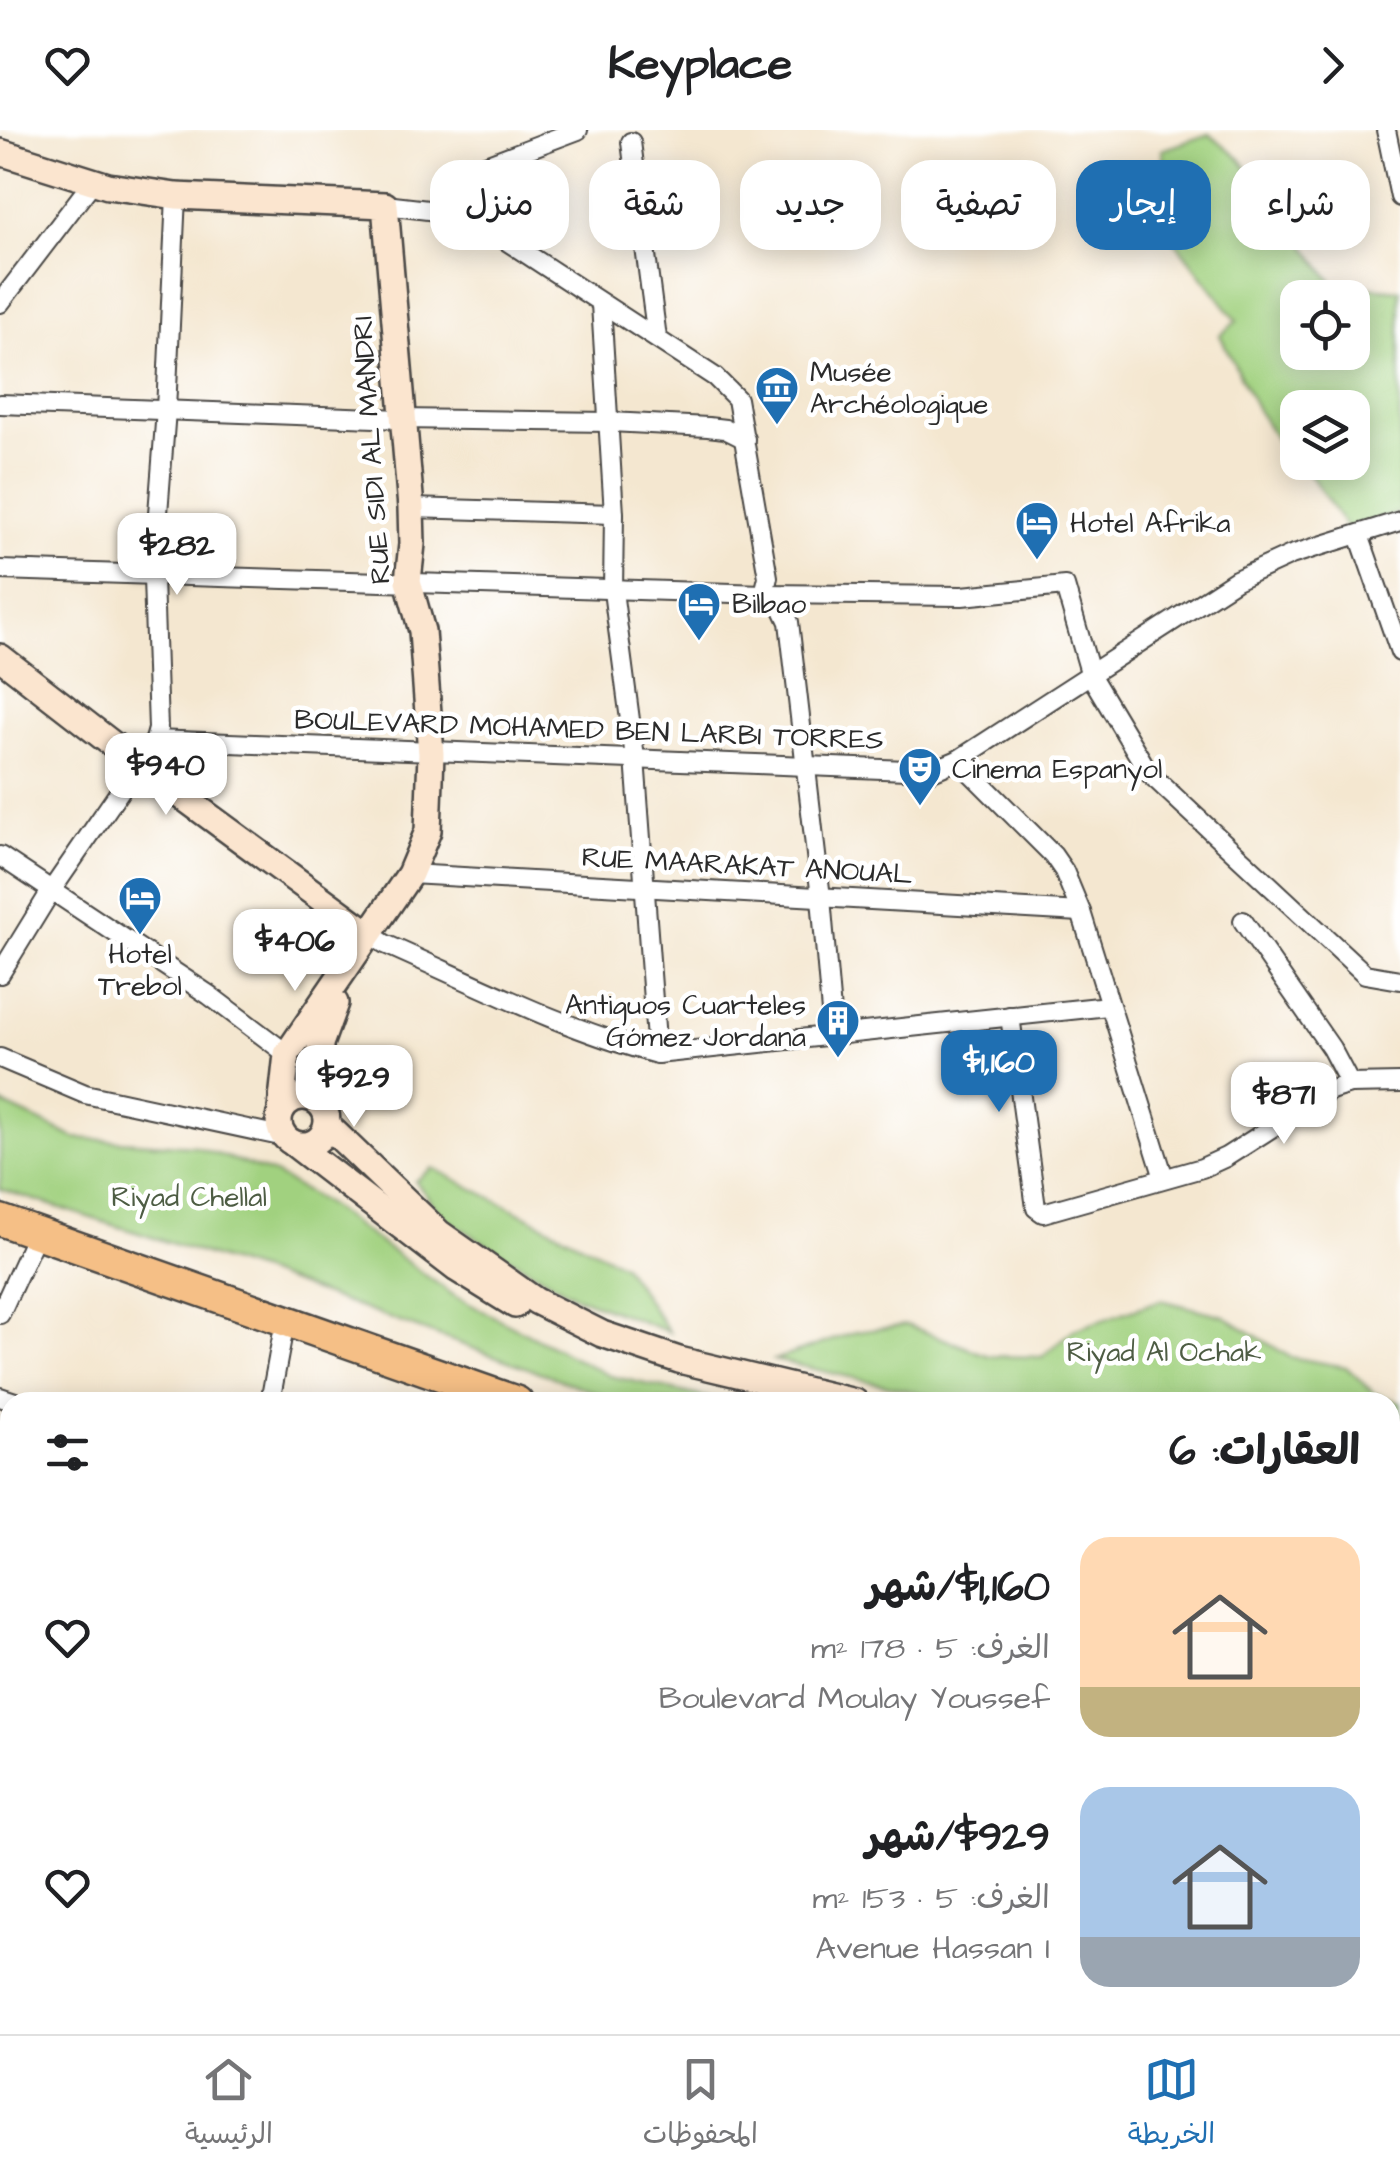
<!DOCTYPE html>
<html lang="ar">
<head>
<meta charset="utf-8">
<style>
  body { margin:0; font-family:"Architects Daughter","Playpen Sans Arabic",sans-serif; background:#f6f6f6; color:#202124; direction:rtl; height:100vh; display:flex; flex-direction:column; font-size:38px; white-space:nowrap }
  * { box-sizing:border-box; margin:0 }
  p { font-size:32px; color:#757577 }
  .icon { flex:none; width:55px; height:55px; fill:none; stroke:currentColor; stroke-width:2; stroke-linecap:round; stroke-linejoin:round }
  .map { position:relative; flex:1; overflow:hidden; direction:ltr }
  .details { position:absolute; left:0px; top:1262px; width:1400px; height:642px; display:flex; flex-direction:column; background:#fff; border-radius:30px 30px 0 0; box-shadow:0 5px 25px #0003; direction:rtl }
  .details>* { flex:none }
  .banner { position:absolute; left:30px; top:30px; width:1340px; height:90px; direction:rtl; display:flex; gap:20px }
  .tools { position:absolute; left:1280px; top:150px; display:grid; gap:20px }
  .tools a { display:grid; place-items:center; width:90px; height:90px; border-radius:20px; background:#fff; box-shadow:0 5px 25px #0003; font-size:50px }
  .price { position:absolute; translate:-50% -85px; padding:0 22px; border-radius:20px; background:#fff; color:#222; font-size:32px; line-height:65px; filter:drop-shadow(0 2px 5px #0008) }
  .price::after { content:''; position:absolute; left:50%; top:60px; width:30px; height:22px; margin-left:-15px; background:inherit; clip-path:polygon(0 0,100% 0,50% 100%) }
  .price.selected { background:#1f6fb2; color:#fff }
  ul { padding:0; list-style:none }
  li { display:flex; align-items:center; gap:30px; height:250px; padding:0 40px }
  li span { display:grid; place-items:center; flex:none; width:280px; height:200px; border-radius:30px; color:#555 }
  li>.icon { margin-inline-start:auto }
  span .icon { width:120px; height:120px; fill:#fffc; stroke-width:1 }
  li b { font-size:42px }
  h2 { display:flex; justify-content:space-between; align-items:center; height:120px; padding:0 40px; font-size:42px }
  .chip { padding:0 35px; border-radius:30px; background:#fff; box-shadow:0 5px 25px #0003; font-size:35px; line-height:90px }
  .chip.selected { background:#1f6fb2; color:#fff }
  header { display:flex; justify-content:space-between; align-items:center; height:130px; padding:0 40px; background:#fff; font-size:45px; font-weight:700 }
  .dock { display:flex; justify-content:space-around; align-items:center; height:140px; border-top:2px solid #e0e0e0; background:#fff; font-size:28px; color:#757577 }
  .dock a { display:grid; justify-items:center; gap:5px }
  .dock .selected { color:#1f6fb2 }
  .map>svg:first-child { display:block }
  .built { fill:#e5d3f1 }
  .green { fill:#a1d17f; stroke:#667e55; stroke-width:2.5; fill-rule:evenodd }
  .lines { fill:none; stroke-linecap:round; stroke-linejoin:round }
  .street-casing { stroke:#494744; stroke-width:22 }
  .secondary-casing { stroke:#494744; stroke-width:30 }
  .primary-casing { stroke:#494744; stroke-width:35 }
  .street { stroke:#fff; stroke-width:18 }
  .secondary { stroke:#fbe5cf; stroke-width:25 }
  .primary { stroke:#f5bf86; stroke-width:30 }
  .labels { text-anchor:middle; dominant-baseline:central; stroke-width:9; stroke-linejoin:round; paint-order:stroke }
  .poi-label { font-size:28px; fill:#2b2b2b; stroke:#fff; text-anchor:start }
  .street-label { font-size:28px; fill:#2b2b2b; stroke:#fff }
  .park-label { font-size:28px; fill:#4e5d44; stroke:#fff }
</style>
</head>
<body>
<header><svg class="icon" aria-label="forward" viewBox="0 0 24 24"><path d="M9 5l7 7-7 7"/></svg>Keyplace<svg class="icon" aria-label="heart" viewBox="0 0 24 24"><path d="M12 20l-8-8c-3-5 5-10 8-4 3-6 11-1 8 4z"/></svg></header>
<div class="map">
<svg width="1400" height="1904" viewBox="0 0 1400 1904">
  <rect width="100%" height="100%" fill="#fff"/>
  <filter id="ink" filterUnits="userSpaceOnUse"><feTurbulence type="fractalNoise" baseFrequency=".01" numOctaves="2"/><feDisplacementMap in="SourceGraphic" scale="20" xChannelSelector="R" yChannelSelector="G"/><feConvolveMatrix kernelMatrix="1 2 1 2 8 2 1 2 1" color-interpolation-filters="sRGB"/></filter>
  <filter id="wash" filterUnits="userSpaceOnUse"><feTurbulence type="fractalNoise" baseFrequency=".0048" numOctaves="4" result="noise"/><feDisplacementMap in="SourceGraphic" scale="40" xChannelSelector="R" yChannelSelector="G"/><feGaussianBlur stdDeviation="2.25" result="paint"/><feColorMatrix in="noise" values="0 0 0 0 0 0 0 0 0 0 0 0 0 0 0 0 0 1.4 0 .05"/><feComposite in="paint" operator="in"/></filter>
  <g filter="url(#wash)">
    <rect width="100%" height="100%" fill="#f4e7d0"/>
    <polygon class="built" points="0,1485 10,1488 10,1866 0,1861"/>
    <g class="green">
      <path d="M 1209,4 L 1240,29 L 1334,154 L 1400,160 L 1400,382 L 1350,403 L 1305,337 L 1294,336 L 1257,280 L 1220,205 L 1237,191 L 1174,110 L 1162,20 ZM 1298,168 L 1352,168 L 1352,222 L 1298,222 ZM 1298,278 L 1352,278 L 1352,332 L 1298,332 Z"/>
      <polygon points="0,973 75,1008 194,1016 274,1044 320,1070 456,1167 610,1246 727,1272 622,1272 261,1142 0,1059"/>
      <polygon points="433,1038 623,1135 669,1202 577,1167 498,1121 443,1087 415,1051"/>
      <polygon points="1161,1170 1224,1186 1290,1227 1346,1237 1375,1264 1400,1272 1400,1379 1390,1377 1390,1272 960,1272 774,1230 856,1202 907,1195 989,1226 1042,1227 1073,1200"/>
    </g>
  </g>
  <g filter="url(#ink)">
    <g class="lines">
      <defs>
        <g id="street">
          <polyline points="1386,0 1400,67"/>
          <polyline points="631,12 657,208"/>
          <polyline points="385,75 454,83 493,102 715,247 737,269 768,447 764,464 781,475 789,492 821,768 833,905"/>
          <polyline points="468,88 467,42 578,0"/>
          <polyline points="0,173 94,50"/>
          <polyline points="601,174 614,384 613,461 635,628 657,924"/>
          <polyline points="0,274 401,289 610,292 708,297 725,299 745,309"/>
          <polyline points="411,378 614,384"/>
          <polyline points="1359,405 1400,522"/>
          <polyline points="0,440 764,464 962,466 1065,456 1091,546 1149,643 1365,844 1400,850"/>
          <polyline points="155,610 932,641 958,630 1236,450 1291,425 1400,391"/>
          <polyline points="958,630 1053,725 1064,741 1081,782 1164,1048"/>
          <polyline points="0,726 209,865 287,924"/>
          <polyline points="410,744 1081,782"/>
          <polyline points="1243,791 1331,918 1350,954"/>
          <path d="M 368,803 L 385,814 C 474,853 563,899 657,924 L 1108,876"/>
          <polyline points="0,844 51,761 155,610 158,599 153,448 166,280 176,66"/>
          <polyline points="1010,886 1036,1078 1043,1083 1202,1038 1226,1027 1331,960 1350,954 1400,953"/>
          <polyline points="0,928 85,964 285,1007"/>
          <polyline points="0,1184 38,1101"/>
          <polyline points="0,1267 15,1272"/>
          <polyline points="270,1272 285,1191"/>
          <polyline points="0,1473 10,1476"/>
          <polyline points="1390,1627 1400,1620"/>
          <polyline points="1390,1829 1400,1825"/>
          <polyline points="767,1895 768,1904"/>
          <polyline points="410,1904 414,1895"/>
        </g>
        <g id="secondary">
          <polyline points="0,22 108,56 176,66 385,75 411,378 412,414 408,451 422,501 431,624 428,701 410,744 287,924 281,979"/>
          <polyline points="0,527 138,634 368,803"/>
          <circle cx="303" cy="991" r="24"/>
          <polyline points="320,973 320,914 335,873"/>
          <polyline points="327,995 439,1103 536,1171 602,1204 679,1230 855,1272"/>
          <polyline points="293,1013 457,1139 515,1175"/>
          <polyline points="1390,1405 1400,1407"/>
          <polyline points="1290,1895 1290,1904"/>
        </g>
        <g id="primary">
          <polyline points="0,1090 517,1272"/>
          <polyline points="1390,1733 1400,1726"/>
          <polyline points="1390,1764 1400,1757"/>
        </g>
      </defs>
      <use href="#street" class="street-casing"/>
      <use href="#secondary" class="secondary-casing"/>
      <use href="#primary" class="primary-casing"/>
      <use href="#street" class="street"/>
      <use href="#secondary" class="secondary"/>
      <use href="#primary" class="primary"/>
    </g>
  </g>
  <defs>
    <symbol id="museum-pin" viewBox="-11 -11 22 30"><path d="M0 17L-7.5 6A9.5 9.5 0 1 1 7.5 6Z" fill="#1f6fb2" stroke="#fff"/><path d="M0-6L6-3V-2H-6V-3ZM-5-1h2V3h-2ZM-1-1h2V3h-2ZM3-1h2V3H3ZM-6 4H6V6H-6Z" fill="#fff"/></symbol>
    <symbol id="hotel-pin" viewBox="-11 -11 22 30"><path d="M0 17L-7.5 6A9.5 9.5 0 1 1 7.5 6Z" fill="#1f6fb2" stroke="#fff"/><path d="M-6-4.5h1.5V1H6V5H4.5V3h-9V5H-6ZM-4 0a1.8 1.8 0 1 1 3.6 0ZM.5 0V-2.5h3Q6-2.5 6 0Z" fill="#fff"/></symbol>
    <symbol id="theatre-pin" viewBox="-11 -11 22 30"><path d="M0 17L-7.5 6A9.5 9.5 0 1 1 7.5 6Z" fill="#1f6fb2" stroke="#fff"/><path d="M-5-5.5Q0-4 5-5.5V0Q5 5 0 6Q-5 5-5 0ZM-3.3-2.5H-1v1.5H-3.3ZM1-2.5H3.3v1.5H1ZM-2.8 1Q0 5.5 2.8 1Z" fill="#fff"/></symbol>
    <symbol id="building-pin" viewBox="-11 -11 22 30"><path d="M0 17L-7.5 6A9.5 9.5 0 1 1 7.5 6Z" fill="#1f6fb2" stroke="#fff"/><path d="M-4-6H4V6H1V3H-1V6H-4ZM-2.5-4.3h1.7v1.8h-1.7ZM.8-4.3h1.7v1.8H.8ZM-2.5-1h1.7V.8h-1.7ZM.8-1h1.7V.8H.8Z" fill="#fff"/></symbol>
  </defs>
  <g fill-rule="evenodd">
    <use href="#museum-pin" x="752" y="233" width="50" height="68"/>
    <use href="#hotel-pin" x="1012" y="368" width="50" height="68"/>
    <use href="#hotel-pin" x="674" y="449" width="50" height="68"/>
    <use href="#theatre-pin" x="895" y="614" width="50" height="68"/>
    <use href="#hotel-pin" x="115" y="743" width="50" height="68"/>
    <use href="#building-pin" x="813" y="866" width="50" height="68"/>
  </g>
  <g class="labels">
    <g class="poi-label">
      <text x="810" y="242">Musée<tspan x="810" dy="32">Archéologique</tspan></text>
      <text x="1070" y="393">Hotel Afrika</text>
      <text x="732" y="474">Bilbao</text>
      <text x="952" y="639">Cinema Espanyol</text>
      <text x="140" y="824" text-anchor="middle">Hotel<tspan x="140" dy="32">Trebol</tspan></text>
      <text x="806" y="875" text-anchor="end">Antiguos Cuarteles<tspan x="806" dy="32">Gómez Jordana</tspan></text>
    </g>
    <g class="street-label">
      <text transform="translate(372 320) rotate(-94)">RUE SIDI AL MANDRI</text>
      <text transform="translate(589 600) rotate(2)">BOULEVARD MOHAMED BEN LARBI TORRES</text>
      <text transform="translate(747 736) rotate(3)">RUE MAARAKAT ANOUAL</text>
    </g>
    <g class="park-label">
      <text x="189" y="1067">Riyad Chellal</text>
      <text x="1164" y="1222">Riyad Al Ochak</text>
    </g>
  </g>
</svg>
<div class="tools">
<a><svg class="icon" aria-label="locate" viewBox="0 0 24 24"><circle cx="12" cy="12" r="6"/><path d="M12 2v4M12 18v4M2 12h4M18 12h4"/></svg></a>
<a><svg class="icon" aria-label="layers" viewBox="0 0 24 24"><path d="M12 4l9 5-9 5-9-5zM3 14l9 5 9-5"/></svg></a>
</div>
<b class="price" style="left:177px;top:468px">$282</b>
<b class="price" style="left:166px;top:688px">$940</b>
<b class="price" style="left:295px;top:864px">$406</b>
<b class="price selected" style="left:999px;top:985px">$1,160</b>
<b class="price" style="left:354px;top:1000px">$929</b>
<b class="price" style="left:1284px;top:1017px">$871</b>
<div class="banner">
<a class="chip">شراء</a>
<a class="chip selected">إيجار</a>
<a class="chip">تصفية</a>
<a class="chip">جديد</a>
<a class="chip">شقة</a>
<a class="chip">منزل</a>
</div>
<section class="details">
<h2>العقارات: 6<svg class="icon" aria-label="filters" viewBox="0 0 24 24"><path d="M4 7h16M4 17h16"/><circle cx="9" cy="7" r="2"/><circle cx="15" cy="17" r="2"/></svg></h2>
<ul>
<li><span style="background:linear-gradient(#ffd9b3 75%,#c2b280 0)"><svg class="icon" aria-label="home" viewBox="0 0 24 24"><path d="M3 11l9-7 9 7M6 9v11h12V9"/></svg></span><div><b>$1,160/شهر</b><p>الغرف: 5 · 178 m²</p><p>Boulevard Moulay Youssef</p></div><svg class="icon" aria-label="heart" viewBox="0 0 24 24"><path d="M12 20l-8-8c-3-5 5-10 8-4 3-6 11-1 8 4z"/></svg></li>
<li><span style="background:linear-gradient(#a9c7e8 75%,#9aa5b1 0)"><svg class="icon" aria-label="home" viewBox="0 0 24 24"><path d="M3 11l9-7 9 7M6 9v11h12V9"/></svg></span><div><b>$929/شهر</b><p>الغرف: 5 · 153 m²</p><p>Avenue Hassan I</p></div><svg class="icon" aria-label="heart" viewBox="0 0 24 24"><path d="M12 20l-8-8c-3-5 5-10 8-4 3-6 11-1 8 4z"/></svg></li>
</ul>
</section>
</div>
<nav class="dock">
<a class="selected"><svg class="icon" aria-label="map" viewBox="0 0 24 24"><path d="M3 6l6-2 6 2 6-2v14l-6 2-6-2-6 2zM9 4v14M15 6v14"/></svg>الخريطة</a>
<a><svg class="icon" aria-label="saved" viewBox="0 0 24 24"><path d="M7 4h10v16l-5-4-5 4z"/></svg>المحفوظات</a>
<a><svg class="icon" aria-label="home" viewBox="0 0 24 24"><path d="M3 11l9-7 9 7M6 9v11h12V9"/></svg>الرئيسية</a>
</nav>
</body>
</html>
